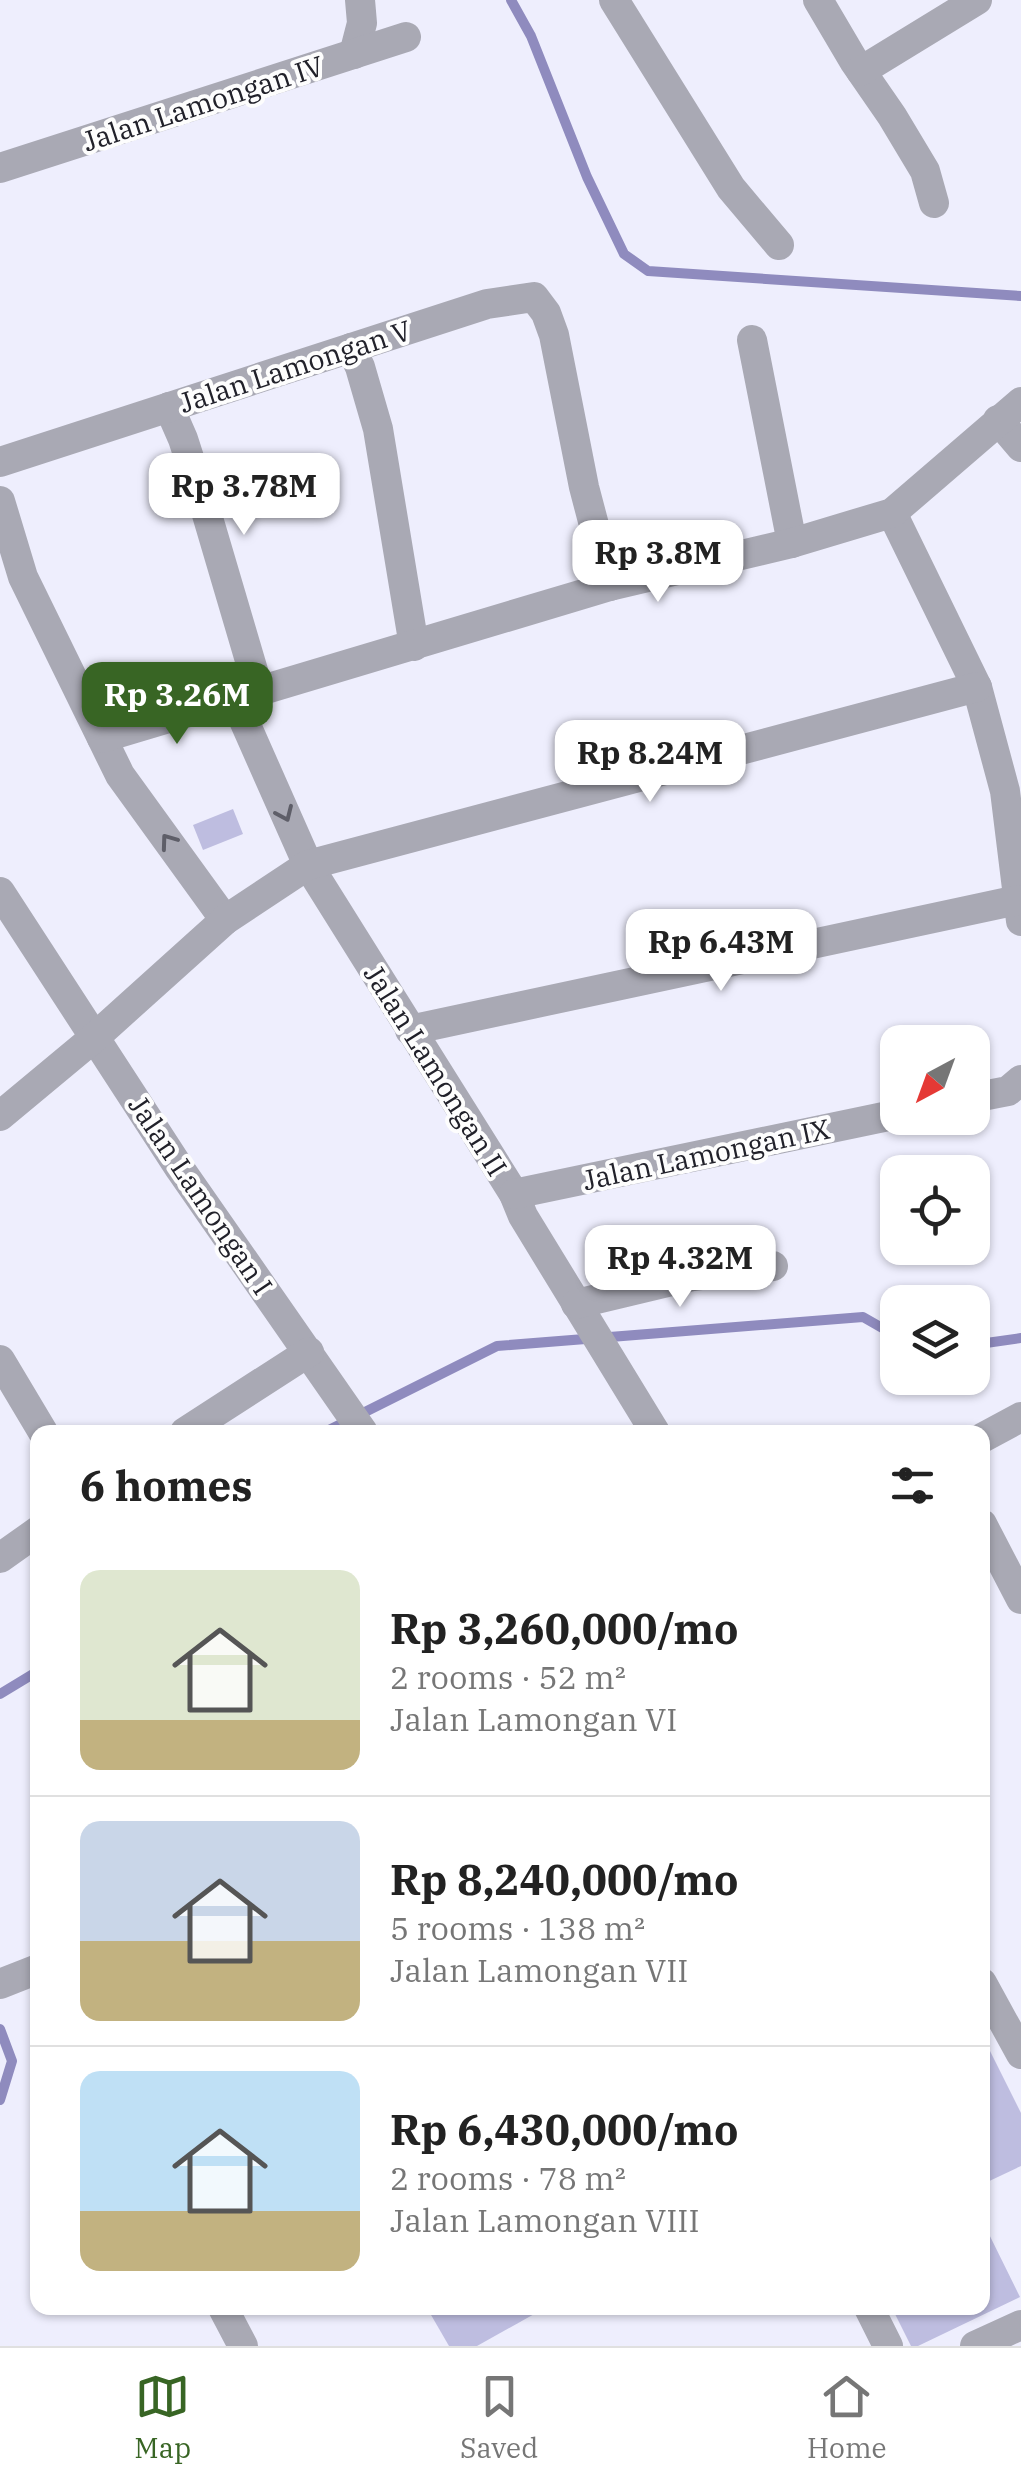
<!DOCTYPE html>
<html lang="en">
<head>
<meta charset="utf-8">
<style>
  body { margin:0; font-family:"IBM Plex Serif",serif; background:#f2f2f2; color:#222; height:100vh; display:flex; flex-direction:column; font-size:38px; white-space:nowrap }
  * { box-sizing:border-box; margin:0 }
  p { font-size:32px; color:#767676 }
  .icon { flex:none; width:55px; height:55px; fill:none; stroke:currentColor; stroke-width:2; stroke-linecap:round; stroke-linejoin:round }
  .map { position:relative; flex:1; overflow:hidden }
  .side { position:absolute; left:30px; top:1425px; width:960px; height:890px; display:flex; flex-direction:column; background:#fff; border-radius:20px; box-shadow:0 2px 8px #0004 }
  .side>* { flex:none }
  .needle { width:65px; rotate:221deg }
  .fabs { position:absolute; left:880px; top:1025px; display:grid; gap:20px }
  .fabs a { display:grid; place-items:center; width:110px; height:110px; border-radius:20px; background:#fff; box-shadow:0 2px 8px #0004; font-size:50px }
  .price { position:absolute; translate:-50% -85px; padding:0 22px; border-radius:20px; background:#fff; color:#222; font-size:32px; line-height:65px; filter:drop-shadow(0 2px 5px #0008) }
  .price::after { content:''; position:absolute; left:50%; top:60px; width:30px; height:22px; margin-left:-15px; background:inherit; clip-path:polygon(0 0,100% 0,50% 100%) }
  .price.selected { background:#386524; color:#fff }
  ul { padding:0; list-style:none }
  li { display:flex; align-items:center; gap:30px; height:250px; padding:0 50px }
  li+li { border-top:2px solid #e0e0e0 }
  li span { display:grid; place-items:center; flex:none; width:280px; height:200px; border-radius:20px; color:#555 }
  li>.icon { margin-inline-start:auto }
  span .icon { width:120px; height:120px; fill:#fffc; stroke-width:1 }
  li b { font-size:42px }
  h2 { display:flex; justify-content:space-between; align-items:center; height:120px; padding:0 50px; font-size:42px }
  .tabs { display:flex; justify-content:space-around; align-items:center; height:140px; border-top:2px solid #e0e0e0; background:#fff; font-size:28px; color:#767676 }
  .tabs a { display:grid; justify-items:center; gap:5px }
  .tabs .selected { color:#386524 }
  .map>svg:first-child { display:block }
  .green { fill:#bebde0 }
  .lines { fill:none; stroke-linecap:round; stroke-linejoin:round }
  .stream { stroke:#8f8bbe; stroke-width:10 }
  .minor { stroke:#a9a9b4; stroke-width:30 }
  .oneway { stroke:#5e5e68 }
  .labels { text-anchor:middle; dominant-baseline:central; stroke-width:8; stroke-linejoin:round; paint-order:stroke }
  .street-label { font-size:28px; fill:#21212a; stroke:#fdfdfd }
</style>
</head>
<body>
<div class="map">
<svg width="1021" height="2346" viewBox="0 0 1021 2346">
  <rect width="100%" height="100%" fill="#eeeefd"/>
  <g class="green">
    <polygon points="233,809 243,834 203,850 193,825"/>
    <polygon points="982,2035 1021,2113 1021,2166 983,2184"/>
    <polygon points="983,2222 1020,2297 918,2346 911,2346 892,2308 982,2308"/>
    <polygon points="427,2308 545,2308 477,2346 449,2346"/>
  </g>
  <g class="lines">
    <g class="stream">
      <polyline points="511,0 531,36 587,177 624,254 648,271 1021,296"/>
      <polyline points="972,1345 1021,1338"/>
      <polyline points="325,1432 497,1346 863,1317 898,1337"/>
      <polyline points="0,1694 38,1671"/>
      <polyline points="0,2029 12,2061 0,2100"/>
    </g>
    <g class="minor">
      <polyline points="614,0 731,188 779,245"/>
      <polyline points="818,0 854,61 892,116 925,171 934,203"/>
      <polyline points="354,54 362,23 360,0"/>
      <polyline points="861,71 977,0"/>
      <polyline points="0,168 406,37"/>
      <polyline points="752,340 792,543"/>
      <polyline points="351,348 360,367 378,429 414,646"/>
      <polyline points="169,407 183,439 203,501 259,691"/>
      <polyline points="998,420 1021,447"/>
      <polyline points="0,462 487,304 534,297 546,313 554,335 584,487 610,586"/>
      <polyline points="0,501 23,577 120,775 225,920"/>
      <polyline points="892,513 977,687 1005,791 1021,921"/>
      <polyline points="234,698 308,865 514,1194 523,1216 655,1432"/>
      <polyline points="102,738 610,586 792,543 892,513 1021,402"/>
      <polyline points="0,892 180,1169 363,1432"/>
      <polyline points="410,1030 1018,900"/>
      <polyline points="972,1098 1008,1091 1021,1080"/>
      <polyline points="0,1116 95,1037 225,920 308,865 977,687"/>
      <polyline points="514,1194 898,1114"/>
      <polyline points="576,1304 693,1276 773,1266"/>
      <polyline points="0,1360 43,1432"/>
      <polyline points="185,1432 309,1352"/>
      <polyline points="982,1438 1021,1417"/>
      <polyline points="982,1524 1021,1599"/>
      <polyline points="0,1558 38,1531"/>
      <polyline points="982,1983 1021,2054"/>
      <polyline points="0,1984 38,1969"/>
      <polyline points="223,2308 243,2346"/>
      <polyline points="869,2308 888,2346"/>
      <polyline points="975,2346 1021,2325"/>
    </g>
  </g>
  <defs><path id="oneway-chevron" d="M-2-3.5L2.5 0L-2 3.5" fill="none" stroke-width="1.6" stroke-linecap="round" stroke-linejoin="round" transform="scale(2.5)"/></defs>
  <g class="oneway">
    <use href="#oneway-chevron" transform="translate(285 814) rotate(66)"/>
    <use href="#oneway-chevron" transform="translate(168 841) rotate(-126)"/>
  </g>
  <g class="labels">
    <g class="street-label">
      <text transform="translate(203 103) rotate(-18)">Jalan Lamongan IV</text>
      <text transform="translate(295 366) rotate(-18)">Jalan Lamongan V</text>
      <text transform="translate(436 1070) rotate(58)">Jalan Lamongan II</text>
      <text transform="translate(706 1154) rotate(-12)">Jalan Lamongan IX</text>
      <text transform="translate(201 1195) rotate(56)">Jalan Lamongan I</text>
    </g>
  </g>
</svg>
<div class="fabs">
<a><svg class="needle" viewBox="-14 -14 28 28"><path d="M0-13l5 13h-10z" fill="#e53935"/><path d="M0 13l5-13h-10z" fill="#767676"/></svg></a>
<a><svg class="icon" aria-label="locate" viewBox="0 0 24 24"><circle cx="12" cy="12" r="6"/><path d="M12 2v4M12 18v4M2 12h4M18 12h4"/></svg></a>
<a><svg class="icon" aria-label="layers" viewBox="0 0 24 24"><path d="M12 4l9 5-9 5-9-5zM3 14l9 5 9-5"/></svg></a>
</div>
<b class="price" style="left:244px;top:538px">Rp 3.78M</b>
<b class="price" style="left:658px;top:605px">Rp 3.8M</b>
<b class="price selected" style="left:177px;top:747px">Rp 3.26M</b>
<b class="price" style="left:650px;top:805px">Rp 8.24M</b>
<b class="price" style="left:721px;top:994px">Rp 6.43M</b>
<b class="price" style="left:680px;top:1310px">Rp 4.32M</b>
<section class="side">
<h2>6 homes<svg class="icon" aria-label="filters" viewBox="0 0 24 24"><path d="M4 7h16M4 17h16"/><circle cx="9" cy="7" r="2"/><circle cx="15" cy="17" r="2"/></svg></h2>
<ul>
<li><span style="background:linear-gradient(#dfe7d0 75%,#c2b280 0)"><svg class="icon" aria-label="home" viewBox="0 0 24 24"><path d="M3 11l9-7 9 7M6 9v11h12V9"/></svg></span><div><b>Rp 3,260,000/mo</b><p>2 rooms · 52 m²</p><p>Jalan Lamongan VI</p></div></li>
<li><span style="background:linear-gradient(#c9d6e8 60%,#c2b280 0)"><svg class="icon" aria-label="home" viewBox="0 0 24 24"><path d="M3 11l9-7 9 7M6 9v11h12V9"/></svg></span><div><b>Rp 8,240,000/mo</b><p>5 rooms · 138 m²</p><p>Jalan Lamongan VII</p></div></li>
<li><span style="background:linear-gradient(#bfe0f5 70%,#c2b280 0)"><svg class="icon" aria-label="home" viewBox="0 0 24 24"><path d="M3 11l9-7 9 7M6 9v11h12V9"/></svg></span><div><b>Rp 6,430,000/mo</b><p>2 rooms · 78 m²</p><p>Jalan Lamongan VIII</p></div></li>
</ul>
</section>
</div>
<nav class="tabs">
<a class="selected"><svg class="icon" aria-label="map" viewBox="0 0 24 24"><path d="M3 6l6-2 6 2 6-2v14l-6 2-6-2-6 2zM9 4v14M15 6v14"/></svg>Map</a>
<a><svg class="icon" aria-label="saved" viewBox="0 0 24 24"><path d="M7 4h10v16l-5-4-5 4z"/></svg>Saved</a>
<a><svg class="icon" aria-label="home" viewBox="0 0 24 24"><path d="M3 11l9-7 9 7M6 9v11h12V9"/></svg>Home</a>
</nav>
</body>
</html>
